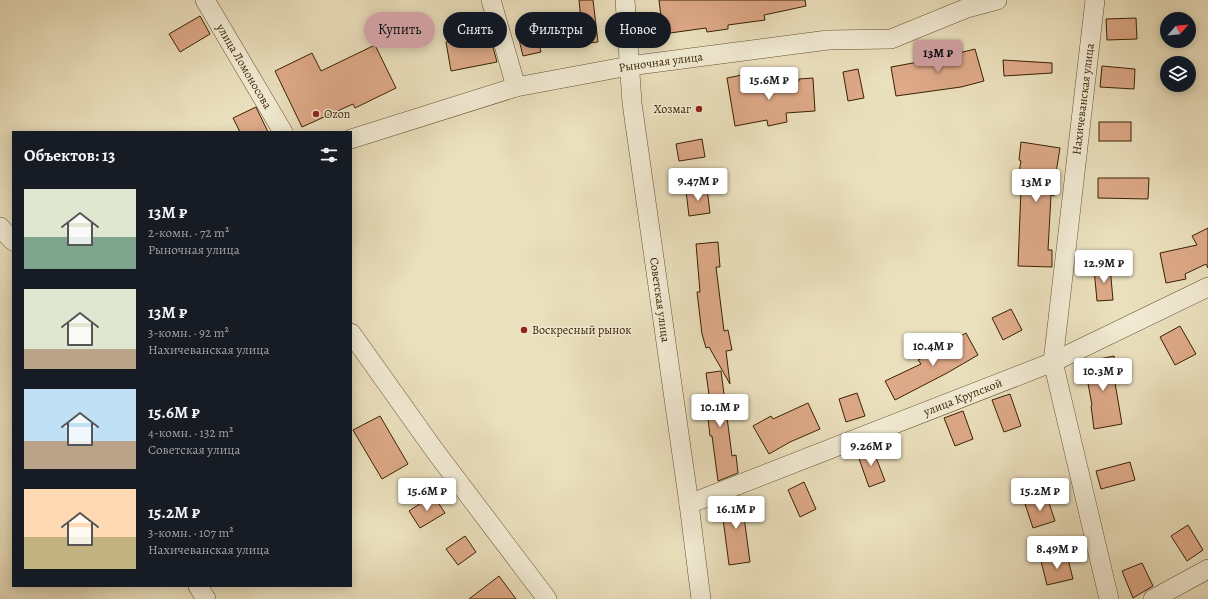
<!DOCTYPE html>
<html lang="ru">
<head>
<meta charset="utf-8">
<style>
  body { margin:0; font-family:Alegreya,serif; background:#20242c; color:#f1f3f6; height:100vh; display:flex; flex-direction:column; font-size:15px; white-space:nowrap }
  * { box-sizing:border-box; margin:0 }
  p { font-size:13px; color:#9ea1a6 }
  .icon { flex:none; width:22px; height:22px; fill:none; stroke:currentColor; stroke-width:2; stroke-linecap:round; stroke-linejoin:round }
  .map { position:relative; flex:1; overflow:hidden }
  .details { position:absolute; left:12px; top:131px; width:340px; height:456px; display:flex; flex-direction:column; background:#171b24; border-radius:0px; box-shadow:0 2px 10px #0003 }
  .details>* { flex:none }
  .hud { position:absolute; left:364px; top:12px; width:380px; height:36px; display:flex; gap:8px }
  .needle { width:26px; rotate:63deg }
  .fabs { position:absolute; left:1160px; top:12px; display:grid; gap:8px }
  .fabs a { display:grid; place-items:center; width:36px; height:36px; border-radius:50%; background:#171b24; box-shadow:0 2px 10px #0003; font-size:20px }
  .price { position:absolute; translate:-50% -34px; padding:0 9px; border-radius:4px; background:#fff; color:#222; font-size:13px; line-height:26px; filter:drop-shadow(0 1px 2px #0008) }
  .price::after { content:''; position:absolute; left:50%; top:24px; width:12px; height:9px; margin-left:-6px; background:inherit; clip-path:polygon(0 0,100% 0,50% 100%) }
  .price.on { background:#c59692; color:#111 }
  ul { padding:0; list-style:none }
  li { display:flex; align-items:center; gap:12px; height:100px; padding:0 12px }
  li span { display:grid; place-items:center; flex:none; width:112px; height:80px; border-radius:0px; color:#555 }
  li>.icon { margin-inline-start:auto }
  span .icon { width:48px; height:48px; fill:#fffc; stroke-width:1 }
  li b { font-size:17px }
  h2 { display:flex; justify-content:space-between; align-items:center; height:48px; padding:0 12px; font-size:17px }
  .pill { padding:0 14px; border-radius:18px; background:#171b24; box-shadow:0 2px 10px #0003; font-size:14px; line-height:36px }
  .pill.on { background:#c59692; color:#111 }
  .map>svg:first-child { display:block }
  .building { fill:#dea988; stroke:#382200 }
  .lines { fill:none; stroke-linecap:round; stroke-linejoin:round }
  .minor-casing { stroke:#65522f; stroke-width:20 }
  .minor { stroke:#f2ebd4; stroke-width:19 }
  .poi-dot { fill:#8f2418; stroke:#f2ebd4; stroke-width:1.5 }
  .labels { text-anchor:middle; dominant-baseline:central; stroke-width:3; stroke-linejoin:round; paint-order:stroke }
  .street-label { font-size:12px; fill:#382200; stroke:#f2ebd4 }
  .poi-label { font-size:12px; fill:#382200; stroke:#f2ebd4; text-anchor:start }
</style>
</head>
<body>
<div class="map">
<svg width="1208" height="599" viewBox="0 0 1208 599">
  <rect width="100%" height="100%" fill="#ebe0bd"/>
  <filter id="stains"><feTurbulence type="fractalNoise" baseFrequency=".005" numOctaves="4"/><feColorMatrix values="0 0 0 0 .2 0 0 0 0 .09 0 0 0 0 .02 0 0 0 .5 -.17"/></filter>
  <radialGradient id="worn" r=".72"><stop offset=".6" stop-color="#630" stop-opacity="0"/><stop offset="1" stop-color="#630" stop-opacity=".3"/></radialGradient>
  <g class="building">
    <polygon points="579,0 593,0 598,42 570,45 568,23 581,21"/>
    <polygon points="659,0 805,0 806,6 764,15 765,20 728,25 728,29 707,32 706,28 663,34"/>
    <polygon points="200,16 210,34 180,52 169,34"/>
    <polygon points="1136,18 1137,39 1107,40 1106,19"/>
    <polygon points="535,27 541,52 523,56 517,31"/>
    <polygon points="488,29 497,62 451,71 446,42 474,37 473,32"/>
    <polygon points="375,45 396,88 355,108 353,104 302,127 275,71 312,53 321,71"/>
    <polygon points="975,49 984,81 961,87 896,96 891,67 924,61 924,58 955,54"/>
    <polygon points="1003,60 1052,63 1052,73 1004,76"/>
    <polygon points="1102,66 1135,69 1134,89 1100,87"/>
    <polygon points="858,69 864,98 848,101 843,72"/>
    <polygon points="747,74 750,90 799,81 799,79 813,78 815,111 786,113 787,122 768,126 767,120 735,126 727,78"/>
    <polygon points="256,107 268,132 240,132 233,118"/>
    <rect x="1099" y="122" width="32" height="19"/>
    <polygon points="702,139 705,157 679,161 676,144"/>
    <polygon points="1021,142 1060,148 1055,179 1058,180 1054,196 1051,195 1048,250 1052,250 1052,267 1018,266 1021,189 1016,188 1021,161 1019,160"/>
    <polygon points="1098,178 1149,178 1148,199 1098,198"/>
    <polygon points="707,188 710,213 689,216 686,191"/>
    <polygon points="1208,228 1208,268 1206,264 1185,274 1186,279 1166,283 1160,253 1197,245 1192,236"/>
    <polygon points="718,242 720,267 716,267 724,331 728,330 732,350 726,351 730,384 709,347 706,348 702,334 697,292 700,292 696,244"/>
    <polygon points="1110,267 1113,300 1097,301 1094,269"/>
    <polygon points="1011,309 1022,330 1003,340 992,318"/>
    <polygon points="1180,326 1196,354 1175,365 1160,337"/>
    <polygon points="966,333 978,355 947,373 895,400 885,381 921,364 918,360 951,344 950,342"/>
    <polygon points="1114,356 1118,376 1114,377 1122,424 1094,429 1091,406 1092,405 1084,362"/>
    <polygon points="721,371 732,456 736,455 738,473 718,481 712,436 710,436 707,410 711,409 706,373"/>
    <polygon points="857,393 865,416 846,422 839,399"/>
    <polygon points="1010,394 1021,426 1004,432 992,400"/>
    <polygon points="808,403 820,429 790,442 769,454 753,426 771,416 773,419"/>
    <polygon points="963,411 973,439 955,446 944,418"/>
    <polygon points="380,416 408,464 382,479 353,430"/>
    <polygon points="872,447 885,481 869,487 857,453"/>
    <polygon points="1130,462 1135,480 1101,489 1096,471"/>
    <polygon points="804,482 816,509 800,517 788,490"/>
    <polygon points="433,495 445,513 420,528 409,511"/>
    <polygon points="740,496 740,498 747,497 749,516 744,517 750,562 729,565 721,503"/>
    <polygon points="1047,497 1055,521 1033,528 1025,504"/>
    <polygon points="1188,525 1203,550 1187,561 1171,536"/>
    <polygon points="465,536 476,552 458,565 446,549"/>
    <polygon points="1067,555 1073,579 1047,585 1041,561"/>
    <polygon points="1142,563 1153,586 1133,598 1122,571"/>
    <polygon points="499,576 516,599 469,599"/>
  </g>
  <g class="lines">
    <defs>
      <g id="minor">
        <path id="s1" d="M 205,0 L 283,132"/>
        <polyline points="491,0 516,87"/>
        <path id="s2" d="M 625,0 L 632,103 L 689,504 L 701,599"/>
        <polyline points="1095,0 1053,362 1109,599"/>
        <path id="s3" d="M 351,139 L 516,87 L 629,66 L 828,40 L 891,39 L 967,8 L 997,0"/>
        <polyline points="0,227 13,241"/>
        <polyline points="351,333 435,451 547,599"/>
        <path id="s4" d="M 689,504 L 1053,362 L 1208,287"/>
        <polyline points="198,586 206,599"/>
        <polyline points="1153,599 1208,569"/>
      </g>
    </defs>
    <use href="#minor" class="minor-casing"/>
    <use href="#minor" class="minor"/>
  </g>
  <g class="poi-dot">
    <circle cx="699" cy="109" r="4"/>
    <circle cx="316" cy="114" r="4"/>
    <circle cx="524" cy="330" r="4"/>
  </g>
  <g class="labels">
    <g class="street-label">
      <text stroke="none"><textPath href="#s3" startOffset="320">Рыночная улица</textPath></text>
      <text stroke="none"><textPath href="#s1" startOffset="77">улица Ломоносова</textPath></text>
      <text transform="translate(1083 99) rotate(-83)">Нахичеванская улица</text>
      <text stroke="none"><textPath href="#s2" startOffset="302">Советская улица</textPath></text>
      <text stroke="none"><textPath href="#s4" startOffset="294">улица Крупской</textPath></text>
    </g>
    <g class="poi-label">
      <text x="691" y="109" text-anchor="end">Хозмаг</text>
      <text x="324" y="114">Ozon</text>
      <text x="532" y="330">Воскресный рынок</text>
    </g>
  </g>
  <rect width="100%" height="100%" filter="url(#stains)"/>
  <rect width="100%" height="100%" fill="url(#worn)"/>
</svg>
<div class="fabs">
<a><svg class="needle" viewBox="-14 -14 28 28"><path d="M0-13l5 13h-10z" fill="#e53935"/><path d="M0 13l5-13h-10z" fill="#9ea1a6"/></svg></a>
<a><svg class="icon" aria-label="layers" viewBox="0 0 24 24"><path d="M12 4l9 5-9 5-9-5zM3 14l9 5 9-5"/></svg></a>
</div>
<b class="price on" style="left:938px;top:74px">13M ₽</b>
<b class="price" style="left:769px;top:101px">15.6M ₽</b>
<b class="price" style="left:698px;top:202px">9.47M ₽</b>
<b class="price" style="left:1036px;top:203px">13M ₽</b>
<b class="price" style="left:1104px;top:284px">12.9M ₽</b>
<b class="price" style="left:933px;top:367px">10.4M ₽</b>
<b class="price" style="left:1103px;top:392px">10.3M ₽</b>
<b class="price" style="left:720px;top:428px">10.1M ₽</b>
<b class="price" style="left:871px;top:467px">9.26M ₽</b>
<b class="price" style="left:427px;top:512px">15.6M ₽</b>
<b class="price" style="left:1040px;top:512px">15.2M ₽</b>
<b class="price" style="left:736px;top:530px">16.1M ₽</b>
<b class="price" style="left:1057px;top:570px">8.49M ₽</b>
<div class="hud">
<a class="pill on">Купить</a>
<a class="pill">Снять</a>
<a class="pill">Фильтры</a>
<a class="pill">Новое</a>
</div>
<section class="details">
<h2>Объектов: 13<svg class="icon" aria-label="filters" viewBox="0 0 24 24"><path d="M4 7h16M4 17h16"/><circle cx="9" cy="7" r="2"/><circle cx="15" cy="17" r="2"/></svg></h2>
<ul>
<li><span style="background:linear-gradient(#dfe7d0 60%,#7fa58c 0)"><svg class="icon" aria-label="home" viewBox="0 0 24 24"><path d="M3 11l9-7 9 7M6 9v11h12V9"/></svg></span><div><b>13M ₽</b><p>2-комн. · 72 m²</p><p>Рыночная улица</p></div></li>
<li><span style="background:linear-gradient(#dfe7d0 75%,#b9a48a 0)"><svg class="icon" aria-label="home" viewBox="0 0 24 24"><path d="M3 11l9-7 9 7M6 9v11h12V9"/></svg></span><div><b>13M ₽</b><p>3-комн. · 92 m²</p><p>Нахичеванская улица</p></div></li>
<li><span style="background:linear-gradient(#bfe0f5 65%,#b9a48a 0)"><svg class="icon" aria-label="home" viewBox="0 0 24 24"><path d="M3 11l9-7 9 7M6 9v11h12V9"/></svg></span><div><b>15.6M ₽</b><p>4-комн. · 132 m²</p><p>Советская улица</p></div></li>
<li><span style="background:linear-gradient(#ffd9b3 60%,#c2b280 0)"><svg class="icon" aria-label="home" viewBox="0 0 24 24"><path d="M3 11l9-7 9 7M6 9v11h12V9"/></svg></span><div><b>15.2M ₽</b><p>3-комн. · 107 m²</p><p>Нахичеванская улица</p></div></li>
</ul>
</section>
</div>
</body>
</html>
